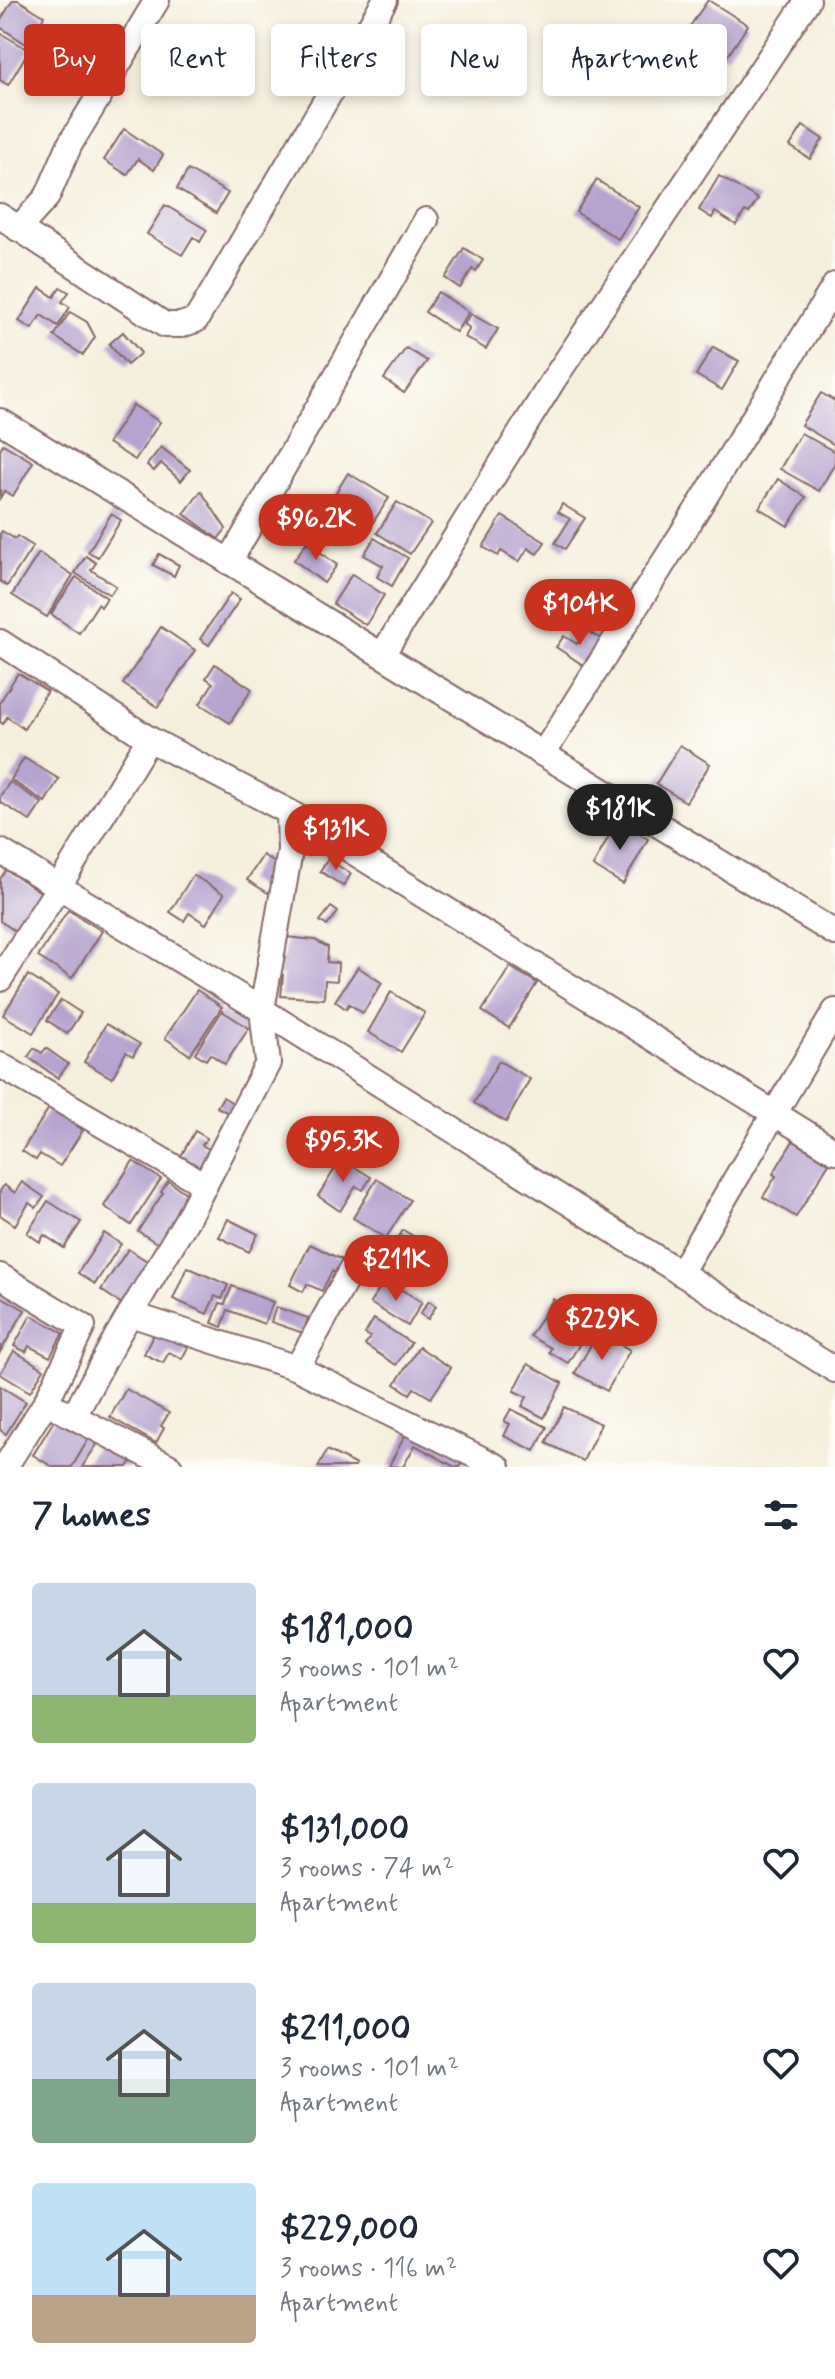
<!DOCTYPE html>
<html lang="en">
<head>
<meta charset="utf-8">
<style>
  body { margin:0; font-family:Mynerve,sans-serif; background:#f2f2f3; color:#1f2937; height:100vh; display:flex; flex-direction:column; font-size:30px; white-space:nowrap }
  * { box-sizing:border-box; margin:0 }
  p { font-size:26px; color:#747a83 }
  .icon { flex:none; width:44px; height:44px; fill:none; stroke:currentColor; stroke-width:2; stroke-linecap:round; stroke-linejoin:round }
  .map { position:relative; height:1467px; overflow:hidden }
  .details { display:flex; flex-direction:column; background:#fff; flex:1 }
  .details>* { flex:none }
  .banner { position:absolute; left:24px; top:24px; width:788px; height:72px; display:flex; gap:16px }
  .price { position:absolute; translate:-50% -68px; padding:0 18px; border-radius:28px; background:#c8321e; color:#fff; font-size:26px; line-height:52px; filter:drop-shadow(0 2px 4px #0008) }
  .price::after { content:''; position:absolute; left:50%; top:48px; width:24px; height:18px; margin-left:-12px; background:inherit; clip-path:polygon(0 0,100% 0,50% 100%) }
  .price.active { background:#222; color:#fff }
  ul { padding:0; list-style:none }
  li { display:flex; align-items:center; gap:24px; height:200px; padding:0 32px }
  li span { display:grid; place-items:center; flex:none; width:224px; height:160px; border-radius:8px; color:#555 }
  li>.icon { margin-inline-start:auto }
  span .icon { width:96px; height:96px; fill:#fffc; stroke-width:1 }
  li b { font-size:34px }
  h2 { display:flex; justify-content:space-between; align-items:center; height:96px; padding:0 32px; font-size:34px }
  .pill { padding:0 28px; border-radius:8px; background:#fff; box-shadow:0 4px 12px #0003; font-size:28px; line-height:72px }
  .pill.active { background:#c8321e; color:#fff }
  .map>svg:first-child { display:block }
  .building { fill:#b6a3cf }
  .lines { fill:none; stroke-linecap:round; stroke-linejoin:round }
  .minor-casing { stroke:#866869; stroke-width:28 }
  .minor { stroke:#fff; stroke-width:24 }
</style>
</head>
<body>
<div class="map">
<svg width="835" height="1467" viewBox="0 0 835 1467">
  <rect width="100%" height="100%" fill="#fdfcf7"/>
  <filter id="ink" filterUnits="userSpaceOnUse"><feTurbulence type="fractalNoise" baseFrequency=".0125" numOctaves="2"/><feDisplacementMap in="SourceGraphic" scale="16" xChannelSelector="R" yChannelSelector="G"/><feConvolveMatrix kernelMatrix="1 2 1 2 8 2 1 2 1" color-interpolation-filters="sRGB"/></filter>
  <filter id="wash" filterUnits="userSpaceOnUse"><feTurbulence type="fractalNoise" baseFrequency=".006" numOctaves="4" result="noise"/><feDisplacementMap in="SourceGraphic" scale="32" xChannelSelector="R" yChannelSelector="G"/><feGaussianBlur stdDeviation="1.8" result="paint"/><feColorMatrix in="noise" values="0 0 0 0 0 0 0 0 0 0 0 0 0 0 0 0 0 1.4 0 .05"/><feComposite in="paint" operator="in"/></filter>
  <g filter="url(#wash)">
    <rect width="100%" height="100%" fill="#f5efdd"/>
    <g id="blocks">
      <g class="building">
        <polygon points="13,0 18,0 44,16 26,44 0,27 0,21"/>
        <polygon points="708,0 748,25 727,57 702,41 697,48 682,38"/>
        <polygon points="0,33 29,50 8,85 0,80"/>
        <polygon points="803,126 823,139 810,159 790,146"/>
        <polygon points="124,129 163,155 154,170 138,159 127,175 104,160"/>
        <polygon points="188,170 228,193 216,213 177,189"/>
        <polygon points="719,176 758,199 749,213 745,211 736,225 715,212 712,218 699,210"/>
        <polygon points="597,180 639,207 618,239 576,212"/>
        <polygon points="165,205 207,230 200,242 193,237 182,255 147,234"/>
        <polygon points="464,248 483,260 476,271 472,269 460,288 445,278"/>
        <polygon points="60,287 69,292 62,302 70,307 58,326 41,315 32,329 19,321 40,288 54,297"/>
        <polygon points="438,292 469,312 456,332 425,312"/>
        <polygon points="70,312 87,322 95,337 83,355 54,336"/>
        <polygon points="471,314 498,329 486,349 465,337 470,328 464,324"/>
        <polygon points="123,332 141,353 127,365 109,344"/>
        <polygon points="713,347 739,361 722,390 696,375"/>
        <polygon points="406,348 427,361 404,393 384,379"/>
        <polygon points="821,393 835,401 835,445 801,425"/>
        <polygon points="133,405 160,422 135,460 108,443"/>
        <polygon points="801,433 835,452 835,463 819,491 780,469"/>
        <polygon points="3,444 33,462 13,496 4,491 0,498 0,449"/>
        <polygon points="161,447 190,470 181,481 161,463 154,471 147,465"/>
        <polygon points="348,473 389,498 370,527 330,502"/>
        <polygon points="778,479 806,497 788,526 759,508"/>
        <polygon points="201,491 226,529 218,539 184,514"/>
        <polygon points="397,502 431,523 410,554 377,533"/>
        <polygon points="562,504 585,518 565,549 555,543 570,519 558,512"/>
        <polygon points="111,514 121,520 98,557 88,552"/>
        <polygon points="502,516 545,542 537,554 528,548 519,562 501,551 498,556 483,547"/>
        <polygon points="2,531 15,539 17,536 33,546 7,586 0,581 0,534"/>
        <polygon points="374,538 408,558 392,586 377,577 383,566 364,555"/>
        <polygon points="307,542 337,565 324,583 294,560"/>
        <polygon points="39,553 73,575 47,617 12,595"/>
        <polygon points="159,554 179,565 174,576 153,565"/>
        <polygon points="86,556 96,563 91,570 116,586 110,595 75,573"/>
        <polygon points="352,574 384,595 366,625 333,604"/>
        <polygon points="76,577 107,598 101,607 98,604 79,633 51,614"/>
        <polygon points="231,593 240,599 209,645 200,639"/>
        <polygon points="161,627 195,650 158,707 123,684"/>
        <polygon points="586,630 601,639 583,665 556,647 564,636 577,644"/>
        <polygon points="215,664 252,689 230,723 200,704 213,683 206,678"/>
        <polygon points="18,673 47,691 24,729 7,717 3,724 0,722 0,702"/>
        <polygon points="680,745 710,764 686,802 656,784"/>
        <polygon points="24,758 59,779 45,802 11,780"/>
        <polygon points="10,782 42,803 30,821 0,802 0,796"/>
        <polygon points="617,821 648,839 623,884 593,866"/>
        <polygon points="263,855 284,869 268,893 247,880"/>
        <polygon points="328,859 351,874 343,886 320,871"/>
        <polygon points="6,870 42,893 17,932 0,921 0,879"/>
        <polygon points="193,875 224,894 206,924 189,913 184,921 170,912"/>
        <polygon points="331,907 338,912 327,926 320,921"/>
        <polygon points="68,910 102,931 72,978 38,957"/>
        <polygon points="286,937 315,940 328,947 327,962 338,963 337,981 325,980 324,999 281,996 283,975 277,974 278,959 284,960"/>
        <polygon points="358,967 382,983 363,1013 349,1004 346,1009 335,1001"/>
        <polygon points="510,967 537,983 509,1028 482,1011"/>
        <polygon points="28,975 58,994 33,1033 3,1015"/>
        <polygon points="197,990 222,1007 190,1055 165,1038"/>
        <polygon points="391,992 425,1013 401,1052 368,1032"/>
        <polygon points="61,1000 81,1013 67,1034 47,1020"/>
        <polygon points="222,1011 249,1028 225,1064 210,1054 206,1060 195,1053"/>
        <polygon points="106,1024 140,1044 133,1056 126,1052 112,1078 84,1062"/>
        <polygon points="34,1048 42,1053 46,1048 68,1064 58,1078 28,1057"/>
        <polygon points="499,1061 530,1079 506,1122 474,1103"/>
        <polygon points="223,1097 236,1105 230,1114 217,1107"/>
        <polygon points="49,1108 83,1130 60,1166 40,1154 36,1160 22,1151"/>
        <polygon points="195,1131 207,1138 202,1145 215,1153 205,1170 181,1156"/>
        <polygon points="793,1141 829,1163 796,1217 763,1197 776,1176 773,1174"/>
        <polygon points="341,1159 371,1177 363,1190 356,1186 340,1211 318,1196"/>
        <polygon points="133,1161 161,1179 131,1225 104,1206"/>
        <polygon points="377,1179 410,1200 386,1238 353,1218"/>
        <polygon points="168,1181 195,1199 163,1247 138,1231 163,1193 161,1192"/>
        <polygon points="22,1182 44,1197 36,1208 29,1203 15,1225 0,1215 0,1191 4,1185 15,1193"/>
        <polygon points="48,1201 81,1222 64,1248 44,1235 40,1242 27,1233"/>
        <polygon points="228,1219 258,1234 249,1252 219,1237"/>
        <polygon points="403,1230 437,1250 431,1261 408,1248 398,1264 387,1257"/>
        <polygon points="104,1233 121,1244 95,1284 78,1273"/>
        <polygon points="310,1244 342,1260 335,1273 332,1271 322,1291 307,1284 303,1292 290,1285"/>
        <polygon points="128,1249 152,1264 125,1306 101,1290"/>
        <polygon points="187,1267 228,1285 222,1299 215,1296 207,1314 173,1299"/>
        <polygon points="385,1280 422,1302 408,1326 370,1303"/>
        <polygon points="232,1286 273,1302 264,1324 228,1310 222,1327 212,1323 220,1303 225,1304"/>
        <polygon points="0,1296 25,1310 0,1352"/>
        <polygon points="553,1299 592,1324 568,1363 549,1352 551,1348 530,1336"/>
        <polygon points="429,1301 436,1306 428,1319 420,1314"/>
        <polygon points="276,1307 308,1318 303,1333 271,1322"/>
        <polygon points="31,1315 63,1333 50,1357 29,1346 26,1352 14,1346"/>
        <polygon points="374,1319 411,1343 396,1365 365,1345 370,1337 365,1334"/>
        <polygon points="157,1327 190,1343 182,1359 169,1352 163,1363 144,1354"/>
        <polygon points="598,1332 630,1350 607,1391 575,1373"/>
        <polygon points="419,1347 451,1368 431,1398 414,1388 410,1394 395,1384"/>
        <polygon points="14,1351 44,1369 30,1392 0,1374"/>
        <polygon points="528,1364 562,1383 544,1418 522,1406 527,1397 514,1391"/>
        <polygon points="0,1386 26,1402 6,1434 0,1430"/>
        <polygon points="126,1389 169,1413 161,1426 164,1428 156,1443 110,1417"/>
        <polygon points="564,1407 601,1424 583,1461 546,1443"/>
        <polygon points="511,1409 547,1427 535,1451 504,1436 510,1424 504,1421"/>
        <polygon points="58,1414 92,1433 72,1467 53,1467 33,1455"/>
        <polygon points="409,1428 465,1458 460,1467 455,1467 415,1445 403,1467 389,1466"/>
        <polygon points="100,1440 132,1461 128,1467 82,1467"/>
        <polygon points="327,1450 356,1465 355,1467 318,1467"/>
      </g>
    </g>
  </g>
  <g filter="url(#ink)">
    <use href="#blocks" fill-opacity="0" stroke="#866869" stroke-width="2"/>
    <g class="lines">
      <defs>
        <g id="minor">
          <polyline points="0,216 165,325 181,325 196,320 385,0"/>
          <polyline points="18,229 47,197 70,144 157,0"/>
          <polyline points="0,421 835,933"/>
          <polyline points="229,562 426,220"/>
          <polyline points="0,642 149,739 289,812 835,1151"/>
          <polyline points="382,655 554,379 808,0"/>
          <polyline points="543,754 705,497 835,285"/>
          <polyline points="0,851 262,1010 835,1370"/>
          <polyline points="0,979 58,888 149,739"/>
          <polyline points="0,1065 205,1185"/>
          <polyline points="680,1273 835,1011"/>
          <polyline points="0,1276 83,1326 46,1402 5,1467"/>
          <polyline points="130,1314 297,1368 498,1467"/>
          <polyline points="297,1368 360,1254"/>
          <polyline points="59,1409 170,1467"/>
          <polyline points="74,1416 117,1336 186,1221 268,1063 262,1010 290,851 289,812"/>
        </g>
      </defs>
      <use href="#minor" class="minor-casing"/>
      <use href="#minor" class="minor"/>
    </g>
  </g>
</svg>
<b class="price" style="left:316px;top:562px">$96.2K</b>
<b class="price" style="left:580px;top:647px">$104K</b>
<b class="price active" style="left:620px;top:852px">$181K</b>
<b class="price" style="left:336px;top:872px">$131K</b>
<b class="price" style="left:343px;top:1184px">$95.3K</b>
<b class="price" style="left:396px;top:1303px">$211K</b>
<b class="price" style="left:602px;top:1362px">$229K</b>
<div class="banner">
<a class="pill active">Buy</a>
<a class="pill">Rent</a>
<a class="pill">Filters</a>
<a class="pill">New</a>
<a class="pill">Apartment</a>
</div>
</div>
<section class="details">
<h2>7 homes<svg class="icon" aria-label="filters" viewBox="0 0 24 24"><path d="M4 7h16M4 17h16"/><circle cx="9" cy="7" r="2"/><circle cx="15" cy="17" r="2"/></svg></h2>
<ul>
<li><span style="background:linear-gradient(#c9d6e8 70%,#8fb573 0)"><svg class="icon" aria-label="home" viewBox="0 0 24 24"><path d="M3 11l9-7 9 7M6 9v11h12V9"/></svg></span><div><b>$181,000</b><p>3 rooms · 101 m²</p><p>Apartment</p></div><svg class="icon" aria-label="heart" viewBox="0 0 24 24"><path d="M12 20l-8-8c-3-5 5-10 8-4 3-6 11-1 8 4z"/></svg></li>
<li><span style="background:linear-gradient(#c9d6e8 75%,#8fb573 0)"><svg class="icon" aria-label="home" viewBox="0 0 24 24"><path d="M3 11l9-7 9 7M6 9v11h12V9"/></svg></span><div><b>$131,000</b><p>3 rooms · 74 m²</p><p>Apartment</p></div><svg class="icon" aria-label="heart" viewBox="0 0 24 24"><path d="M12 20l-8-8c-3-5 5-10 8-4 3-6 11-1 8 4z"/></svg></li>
<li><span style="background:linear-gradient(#c9d6e8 60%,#7fa58c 0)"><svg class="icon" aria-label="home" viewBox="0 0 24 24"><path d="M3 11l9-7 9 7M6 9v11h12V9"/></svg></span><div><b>$211,000</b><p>3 rooms · 101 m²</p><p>Apartment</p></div><svg class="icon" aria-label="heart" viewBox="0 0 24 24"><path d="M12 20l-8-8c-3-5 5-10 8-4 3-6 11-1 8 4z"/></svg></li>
<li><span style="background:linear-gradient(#bfe0f5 70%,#b9a48a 0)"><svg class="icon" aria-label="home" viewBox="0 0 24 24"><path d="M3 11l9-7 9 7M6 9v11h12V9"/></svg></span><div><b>$229,000</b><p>3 rooms · 116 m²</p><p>Apartment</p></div><svg class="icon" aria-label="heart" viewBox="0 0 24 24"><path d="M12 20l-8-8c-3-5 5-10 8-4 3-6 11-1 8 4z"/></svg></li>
</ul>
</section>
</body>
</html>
